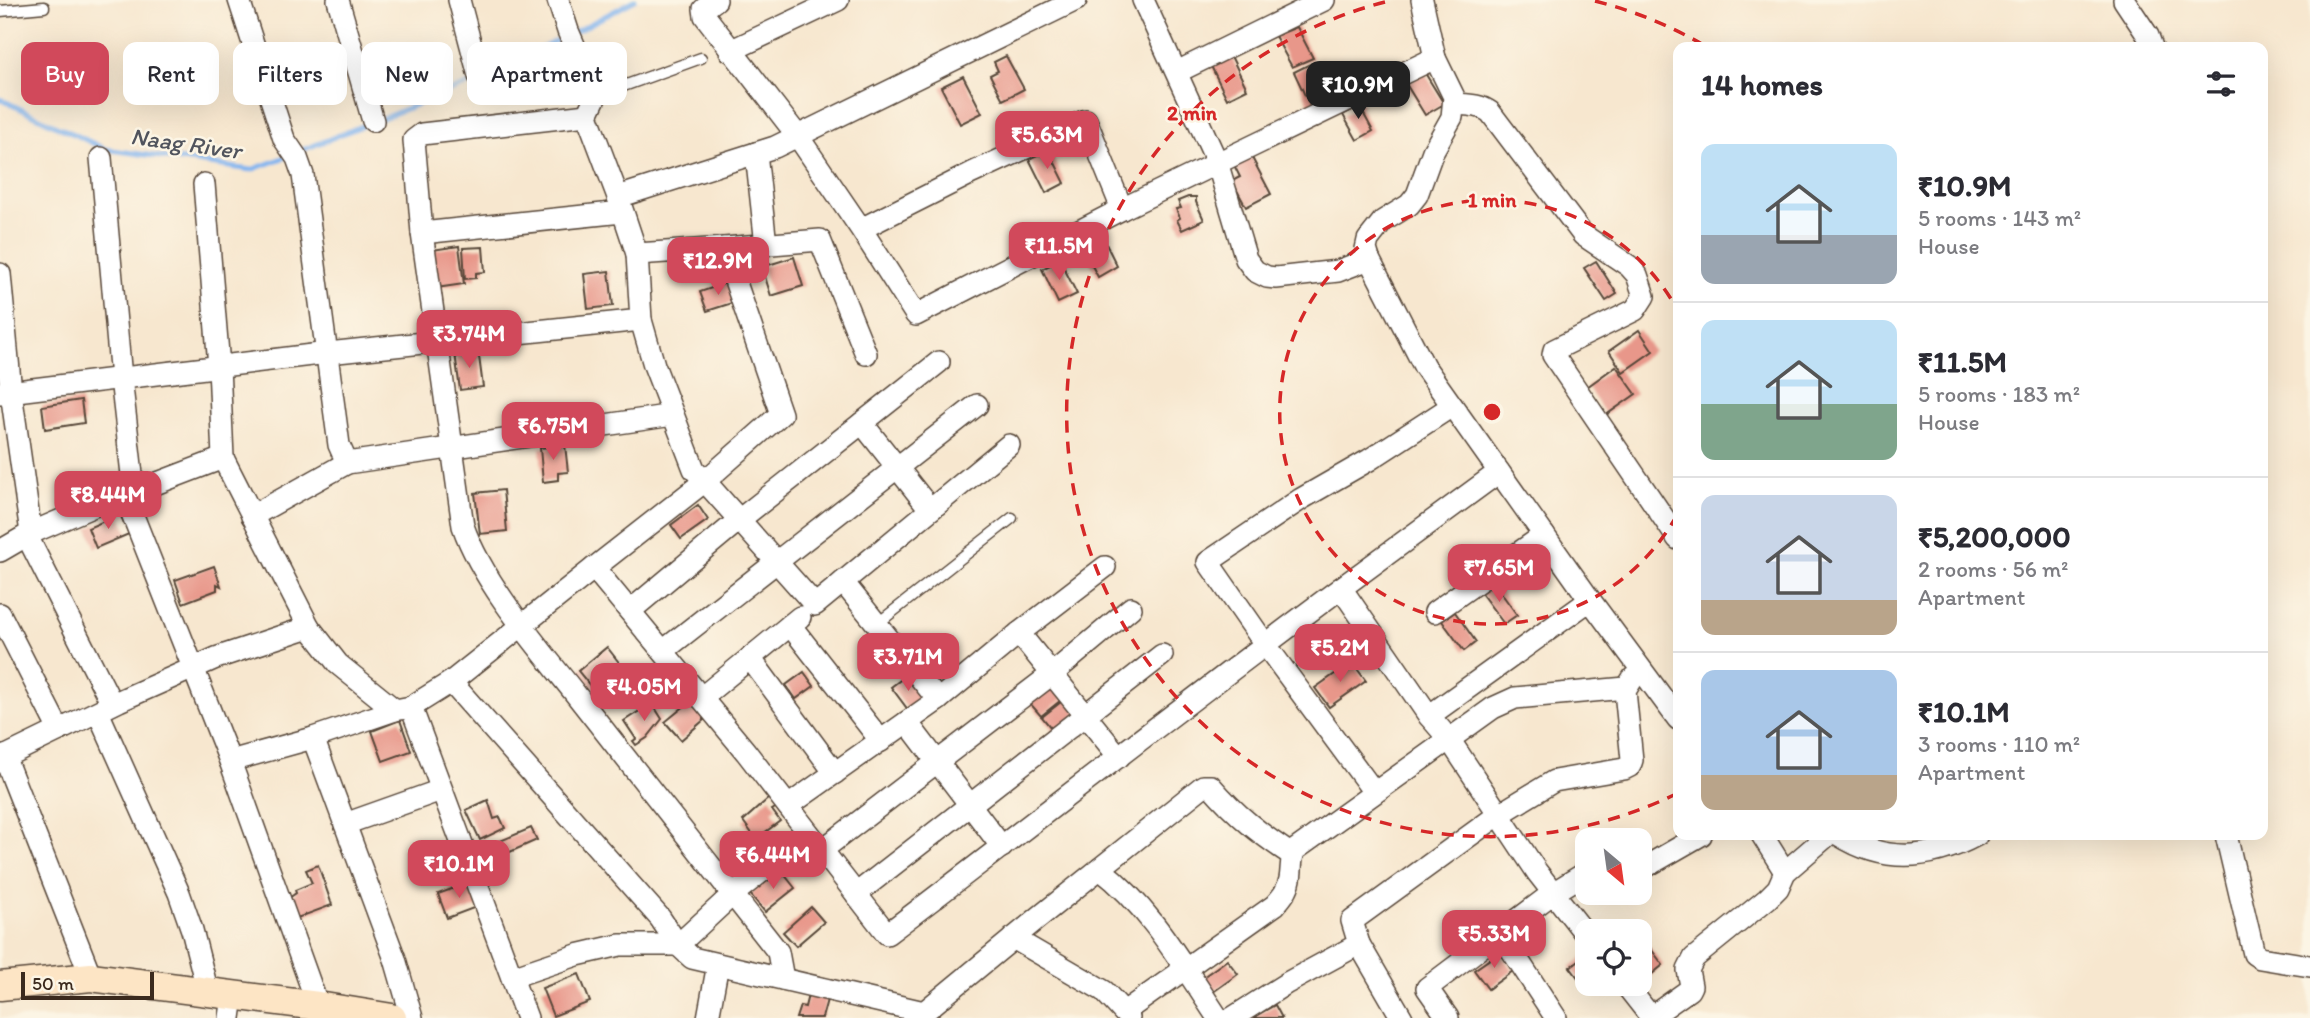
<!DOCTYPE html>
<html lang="en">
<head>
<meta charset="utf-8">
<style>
  body { margin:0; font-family:Itim,sans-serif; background:#f2f2f3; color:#2b2b33; height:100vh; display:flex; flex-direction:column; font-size:26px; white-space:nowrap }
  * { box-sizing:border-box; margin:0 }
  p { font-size:23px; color:#7c7c81 }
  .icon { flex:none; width:38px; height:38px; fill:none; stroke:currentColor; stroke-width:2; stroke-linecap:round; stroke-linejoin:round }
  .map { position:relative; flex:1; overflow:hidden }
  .drawer { position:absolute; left:1673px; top:42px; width:595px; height:798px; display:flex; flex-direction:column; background:#fff; border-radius:14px; box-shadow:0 7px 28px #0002 }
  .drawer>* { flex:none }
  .guide { position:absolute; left:21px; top:42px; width:665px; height:63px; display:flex; gap:14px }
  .needle { width:46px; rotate:151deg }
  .fabs { position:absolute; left:1575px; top:828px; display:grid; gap:14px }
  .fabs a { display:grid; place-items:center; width:77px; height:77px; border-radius:14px; background:#fff; box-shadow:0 7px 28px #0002; font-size:35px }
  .scale { position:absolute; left:21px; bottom:18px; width:133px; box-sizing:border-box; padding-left:7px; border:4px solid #3b2a1e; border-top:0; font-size:19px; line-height:24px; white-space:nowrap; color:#3b2a1e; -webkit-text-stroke:5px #fcf5e5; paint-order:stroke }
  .price { position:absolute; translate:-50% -60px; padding:0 16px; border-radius:14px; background:#d1495b; color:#fff; font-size:23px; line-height:46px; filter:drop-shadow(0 2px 4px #0008) }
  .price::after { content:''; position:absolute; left:50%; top:42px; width:21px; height:16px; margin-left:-10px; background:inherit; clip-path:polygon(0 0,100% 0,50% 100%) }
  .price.active { background:#222; color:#fff }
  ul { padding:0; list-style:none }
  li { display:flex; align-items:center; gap:21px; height:175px; padding:0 28px }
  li+li { border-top:2px solid #e1e1e2 }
  li span { display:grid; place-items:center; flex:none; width:196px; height:140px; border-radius:14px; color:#555 }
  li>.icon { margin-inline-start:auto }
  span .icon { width:84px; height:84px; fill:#fffc; stroke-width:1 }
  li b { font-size:30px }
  h2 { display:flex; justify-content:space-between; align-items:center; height:84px; padding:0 28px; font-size:30px }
  .tag { padding:0 24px; border-radius:14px; background:#fff; box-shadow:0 7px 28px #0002; font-size:24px; line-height:63px }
  .tag.active { background:#d1495b; color:#fff }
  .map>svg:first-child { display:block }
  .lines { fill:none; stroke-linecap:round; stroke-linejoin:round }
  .stream { stroke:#83b5ef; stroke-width:5 }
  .building { fill:#e8978a }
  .lane-casing { stroke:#574639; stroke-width:13 }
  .street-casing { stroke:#574639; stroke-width:24 }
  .secondary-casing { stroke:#574639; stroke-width:31 }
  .lane { stroke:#fff; stroke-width:10 }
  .street { stroke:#fff; stroke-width:21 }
  .secondary { stroke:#fde5c5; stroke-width:28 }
  .ring { fill:none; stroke:#d62828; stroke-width:3.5; stroke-dasharray:12 9 }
  .labels { text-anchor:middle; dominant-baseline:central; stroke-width:5; stroke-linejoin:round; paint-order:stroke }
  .water-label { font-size:24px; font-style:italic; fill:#51545d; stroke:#fcf5e5 }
  .centre { fill:#d62828; stroke:#fcf5e5; stroke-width:3.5 }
  .ring-label { font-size:21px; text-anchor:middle; font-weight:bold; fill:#d62828; stroke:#fcf5e5; stroke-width:5; stroke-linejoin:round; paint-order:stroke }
</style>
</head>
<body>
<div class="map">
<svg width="2310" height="1018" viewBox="0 0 2310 1018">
  <rect width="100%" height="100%" fill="#fcf5e5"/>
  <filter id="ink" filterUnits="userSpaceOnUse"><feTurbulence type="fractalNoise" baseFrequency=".0143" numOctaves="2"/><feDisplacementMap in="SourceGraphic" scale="14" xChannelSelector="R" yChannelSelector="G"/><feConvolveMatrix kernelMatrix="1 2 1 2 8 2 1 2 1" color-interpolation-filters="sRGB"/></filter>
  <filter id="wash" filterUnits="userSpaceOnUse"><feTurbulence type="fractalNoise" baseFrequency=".00686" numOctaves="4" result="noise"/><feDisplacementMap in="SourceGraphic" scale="28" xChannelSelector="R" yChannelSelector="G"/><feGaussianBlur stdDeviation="1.57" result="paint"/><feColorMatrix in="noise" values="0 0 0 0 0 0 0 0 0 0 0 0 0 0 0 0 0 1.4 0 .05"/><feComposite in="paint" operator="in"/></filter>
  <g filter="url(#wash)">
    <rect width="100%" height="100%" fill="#f7e7cf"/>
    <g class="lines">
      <g class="stream">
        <polyline points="573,33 635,0"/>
        <polyline points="485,77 564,37"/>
        <polyline points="0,99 105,149 251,170 288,156"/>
        <polyline points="378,120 476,81"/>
        <polyline points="300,151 369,123"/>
      </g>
    </g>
    <g id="blocks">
      <g class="building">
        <polygon points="1297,27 1313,58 1292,67 1275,36"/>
        <polygon points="309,52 314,70 283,77 279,59"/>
        <polygon points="1006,56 1024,89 1003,100 990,75 998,71 994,62"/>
        <polygon points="1231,56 1247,89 1227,99 1211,66"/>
        <polygon points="1314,62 1330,96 1310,106 1294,72"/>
        <polygon points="1425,73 1444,104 1425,115 1406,84"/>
        <polygon points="963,76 982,113 960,124 941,87"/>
        <polygon points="1359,100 1363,106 1360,107 1373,131 1357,140 1343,115 1352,110 1351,107"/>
        <polygon points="1048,149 1065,183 1046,193 1029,159"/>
        <polygon points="1250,154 1271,194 1246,207 1232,181 1240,177 1233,163"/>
        <polygon points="1188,197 1196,197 1196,202 1204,220 1182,230 1177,220 1180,218 1176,209 1181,208 1178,201"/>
        <polygon points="1103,238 1117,266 1098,277 1083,249"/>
        <polygon points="459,246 464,284 436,288 432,250"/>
        <polygon points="483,247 485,272 476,273 476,278 465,279 463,248"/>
        <polygon points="794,257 803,286 771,296 762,267"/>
        <polygon points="1060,260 1077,294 1058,303 1042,269"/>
        <polygon points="1596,261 1617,294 1606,301 1584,268"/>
        <polygon points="609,271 613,306 588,309 584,274"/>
        <polygon points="729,282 735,302 707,311 700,292"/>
        <polygon points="1639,330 1653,351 1623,372 1609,351"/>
        <polygon points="478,349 483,387 460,390 455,353"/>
        <polygon points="1616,366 1636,394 1606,415 1587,387"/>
        <polygon points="81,400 84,423 45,429 42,406"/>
        <polygon points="565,445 568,472 558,473 558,480 543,482 540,448"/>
        <polygon points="503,490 507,531 480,534 475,493"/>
        <polygon points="698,505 708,520 681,539 671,525"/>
        <polygon points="120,514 129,534 96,548 88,528"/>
        <polygon points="214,566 221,586 217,584 217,590 183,603 175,580"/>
        <polygon points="1494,583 1517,615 1504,624 1481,593"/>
        <polygon points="1455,612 1476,642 1464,651 1442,621"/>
        <polygon points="607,647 621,665 592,688 578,671"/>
        <polygon points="1352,662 1366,681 1329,707 1315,688"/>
        <polygon points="804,672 814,686 796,699 786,685"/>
        <polygon points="907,675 925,699 909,711 891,687"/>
        <polygon points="1052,682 1065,697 1041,716 1028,701"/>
        <polygon points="1066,698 1078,713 1055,733 1042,717"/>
        <polygon points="692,700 706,718 681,740 665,722"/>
        <polygon points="652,703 662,719 647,738 636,745 633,741 636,739 624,721"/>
        <polygon points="400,720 411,751 383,761 372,731"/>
        <polygon points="770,797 777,807 772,810 780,821 756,839 743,821"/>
        <polygon points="488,800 494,819 500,817 505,828 480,840 466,810"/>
        <polygon points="531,828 537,840 492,860 486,847"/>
        <polygon points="318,865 332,905 297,918 289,898 296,893 295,890 312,883 306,870"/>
        <polygon points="780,869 795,888 765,912 750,894"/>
        <polygon points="471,882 479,906 447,918 438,894"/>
        <polygon points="811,907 824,922 796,946 783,932"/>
        <polygon points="1648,945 1663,965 1646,979 1640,971 1640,951"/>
        <polygon points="1500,952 1513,971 1488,989 1474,970"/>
        <polygon points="1587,954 1587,978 1582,983 1570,967"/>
        <polygon points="1227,960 1238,974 1213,992 1203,977"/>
        <polygon points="579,974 590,1002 553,1016 542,988"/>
        <polygon points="809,991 828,996 822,1018 796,1018 800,1006 805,1007"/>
        <polygon points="1275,1005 1282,1018 1252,1018"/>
      </g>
    </g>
  </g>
  <g filter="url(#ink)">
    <use href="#blocks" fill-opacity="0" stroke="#574639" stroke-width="2"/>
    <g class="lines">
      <defs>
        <g id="lane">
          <polyline points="0,11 44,7"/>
          <polyline points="596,96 701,58"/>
          <polyline points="877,624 1012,518"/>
        </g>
        <g id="street">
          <polyline points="239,0 284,139 297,158 303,175 339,445 347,463 673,415"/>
          <polyline points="338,0 373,121"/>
          <polyline points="459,0 479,76"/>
          <polyline points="558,0 568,31 596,96 587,115 618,197"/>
          <polyline points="716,0 704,9 705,16 797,135 861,229 972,173 1086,120 1122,209 916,315 861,229"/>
          <polyline points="1143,0 1217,162 1246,259 1255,271 1267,277 1276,278 1338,271 1369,259"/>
          <polyline points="2124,0 2148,36 2152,47"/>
          <polyline points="730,51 838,0"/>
          <polyline points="1435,58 1454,97 1452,117 1433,151 1417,195 1409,205 1383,221 1368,240 1366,249 1369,259 1424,366 1590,600 1678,719"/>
          <polyline points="1177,72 1324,0"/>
          <path d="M 1454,104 C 1468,105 1479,104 1490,112 L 1583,235 L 1629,266 L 1637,275 L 1644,296 L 1635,310 L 1554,350 L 1553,355 L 1678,539"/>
          <path d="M 587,115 L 422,134 L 414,140 L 422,233 L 463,526 C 484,586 542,651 581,701 C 647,785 712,869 778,952 L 783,979"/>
          <polyline points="756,153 766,245"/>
          <polyline points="101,158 121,378 134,492"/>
          <polyline points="204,184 219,366 223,458"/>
          <polyline points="1122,209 1435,58 1422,0"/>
          <polyline points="422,233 622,212"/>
          <polyline points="637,254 724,248"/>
          <polyline points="0,274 11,392 31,533"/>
          <polyline points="641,320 654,365 694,469 815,605 1009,445"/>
          <polyline points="0,393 328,353 641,320 637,254 618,197 775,147 1076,0"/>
          <polyline points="862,423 939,362"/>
          <polyline points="124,493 230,761"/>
          <polyline points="252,516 347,463"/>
          <polyline points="27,536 112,704"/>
          <polyline points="0,551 31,533 124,493 134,492 223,458 309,627"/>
          <polyline points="594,568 705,481 781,414 724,248 820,240 866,354"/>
          <polyline points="843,582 938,700"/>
          <polyline points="1341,588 1499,472"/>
          <polyline points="630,611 739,520 862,423 930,509"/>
          <polyline points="1435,612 1544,535"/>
          <polyline points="0,614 59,730"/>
          <polyline points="790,625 881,741"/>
          <polyline points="1019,633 1119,757"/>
          <polyline points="663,651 977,405"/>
          <polyline points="750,658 835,773"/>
          <path d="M 451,682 L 660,918 L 678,945 L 692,958 L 924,1012 L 1038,918 L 1203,786 L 1211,786 C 1236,815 1260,834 1292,855"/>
          <polyline points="701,698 800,617"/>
          <polyline points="411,707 527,1018"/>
          <polyline points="98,712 179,893 192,930 208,993"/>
          <polyline points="1429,716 1590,600"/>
          <polyline points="907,722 1002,847"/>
          <polyline points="313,738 395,959 412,1018"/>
          <polyline points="4,756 91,977"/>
          <path d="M 0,759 L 119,701 L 216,658 L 309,627 L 338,664 L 395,710 L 411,707 L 451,682 L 594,568 L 746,752 L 887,934 C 1039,819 1188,701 1341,588 L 1429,716 L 1449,739 L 1537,872 L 1587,936"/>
          <polyline points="1374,792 1265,644 1208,562 1301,499 1369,460 1452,406"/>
          <polyline points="788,806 938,700 1019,633 1105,567"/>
          <polyline points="345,824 441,790"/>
          <polyline points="1762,835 1785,872"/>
          <path d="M 1839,835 C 1885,864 1931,860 1977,835"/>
          <polyline points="2226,835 2254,954 2260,958 2310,966"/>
          <polyline points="822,850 1052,674 1131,608"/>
          <polyline points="1640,865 1647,866 1701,835"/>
          <path d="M 1100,869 C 1150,907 1183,966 1218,1018"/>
          <polyline points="856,894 1162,655"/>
          <polyline points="1501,934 1556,1018"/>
          <polyline points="1013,938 1104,991 1129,1018"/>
          <polyline points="1359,944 1402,1018"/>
          <polyline points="512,977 577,955 620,945 678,945 732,895 809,834"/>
          <polyline points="1625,984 1651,1017 1650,1018"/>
          <polyline points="318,1006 230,761 313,738 395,710"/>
          <path d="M 1124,1012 L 1275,905 C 1282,897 1288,890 1290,879 C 1292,869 1290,859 1295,850 L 1493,708 L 1515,698 L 1626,688"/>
          <polyline points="1651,1017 1689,990 1691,986 1688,970 1694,958 1767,899 1778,888 1785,872 1828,835"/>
          <polyline points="230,1018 233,996"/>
          <polyline points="708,1018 718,964"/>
          <polyline points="1232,1018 1287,983 1359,944 1352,921 1498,815 1554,781 1624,769 1630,766 1632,760 1625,691 1633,678"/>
          <polyline points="1448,1018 1427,988 1553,893 1587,872"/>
        </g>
        <polyline id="secondary" points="0,986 91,977 318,1006 392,1018"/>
      </defs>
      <use href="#lane" class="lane-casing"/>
      <use href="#street" class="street-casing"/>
      <use href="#secondary" class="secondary-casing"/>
      <use href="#lane" class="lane"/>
      <use href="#street" class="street"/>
      <use href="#secondary" class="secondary"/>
    </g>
  </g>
  <g class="ring">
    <path d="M1677 515A212 212 0 1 1 1677 309"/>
    <path d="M1678 793A424 424 0 1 1 1389 1M1595 1A424 424 0 0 1 1707 47"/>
  </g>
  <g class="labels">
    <g class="water-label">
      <text transform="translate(186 143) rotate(8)">Naag River</text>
    </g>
  </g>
  <circle cx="1492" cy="412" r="10" class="centre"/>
  <g class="ring-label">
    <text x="1192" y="120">2 min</text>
    <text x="1492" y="207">1 min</text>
  </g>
</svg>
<div class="fabs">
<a><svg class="needle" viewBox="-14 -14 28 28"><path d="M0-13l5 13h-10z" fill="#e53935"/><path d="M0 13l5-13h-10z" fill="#7c7c81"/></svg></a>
<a><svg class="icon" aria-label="locate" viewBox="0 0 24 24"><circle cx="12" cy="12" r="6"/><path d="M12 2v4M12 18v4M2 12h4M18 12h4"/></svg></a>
</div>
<div class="scale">50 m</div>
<b class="price active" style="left:1358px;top:121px">₹10.9M</b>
<b class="price" style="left:1047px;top:171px">₹5.63M</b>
<b class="price" style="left:1059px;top:282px">₹11.5M</b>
<b class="price" style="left:718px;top:297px">₹12.9M</b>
<b class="price" style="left:469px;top:370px">₹3.74M</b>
<b class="price" style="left:553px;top:462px">₹6.75M</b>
<b class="price" style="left:108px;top:531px">₹8.44M</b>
<b class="price" style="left:1499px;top:604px">₹7.65M</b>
<b class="price" style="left:1340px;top:684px">₹5.2M</b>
<b class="price" style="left:908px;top:693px">₹3.71M</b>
<b class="price" style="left:644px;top:723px">₹4.05M</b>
<b class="price" style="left:773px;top:891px">₹6.44M</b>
<b class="price" style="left:459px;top:900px">₹10.1M</b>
<b class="price" style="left:1494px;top:970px">₹5.33M</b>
<div class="guide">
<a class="tag active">Buy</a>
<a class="tag">Rent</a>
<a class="tag">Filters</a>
<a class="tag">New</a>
<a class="tag">Apartment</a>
</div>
<section class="drawer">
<h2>14 homes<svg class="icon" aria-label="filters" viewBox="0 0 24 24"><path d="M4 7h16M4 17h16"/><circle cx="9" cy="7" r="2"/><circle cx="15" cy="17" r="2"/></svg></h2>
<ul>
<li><span style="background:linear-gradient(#bfe0f5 65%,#9aa5b1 0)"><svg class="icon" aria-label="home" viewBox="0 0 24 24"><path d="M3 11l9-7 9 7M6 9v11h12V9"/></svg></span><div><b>₹10.9M</b><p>5 rooms · 143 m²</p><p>House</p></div></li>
<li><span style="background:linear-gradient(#bfe0f5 60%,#7fa58c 0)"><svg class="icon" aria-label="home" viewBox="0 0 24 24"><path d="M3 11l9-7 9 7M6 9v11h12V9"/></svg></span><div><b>₹11.5M</b><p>5 rooms · 183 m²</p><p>House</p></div></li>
<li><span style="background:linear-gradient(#c9d6e8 75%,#b9a48a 0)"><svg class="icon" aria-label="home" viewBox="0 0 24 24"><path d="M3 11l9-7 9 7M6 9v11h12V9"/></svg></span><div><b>₹5,200,000</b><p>2 rooms · 56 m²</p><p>Apartment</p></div></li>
<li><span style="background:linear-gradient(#a9c7e8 75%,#b9a48a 0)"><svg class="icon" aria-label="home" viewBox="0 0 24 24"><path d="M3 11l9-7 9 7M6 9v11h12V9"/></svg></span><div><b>₹10.1M</b><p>3 rooms · 110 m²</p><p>Apartment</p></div></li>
</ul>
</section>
</div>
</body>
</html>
